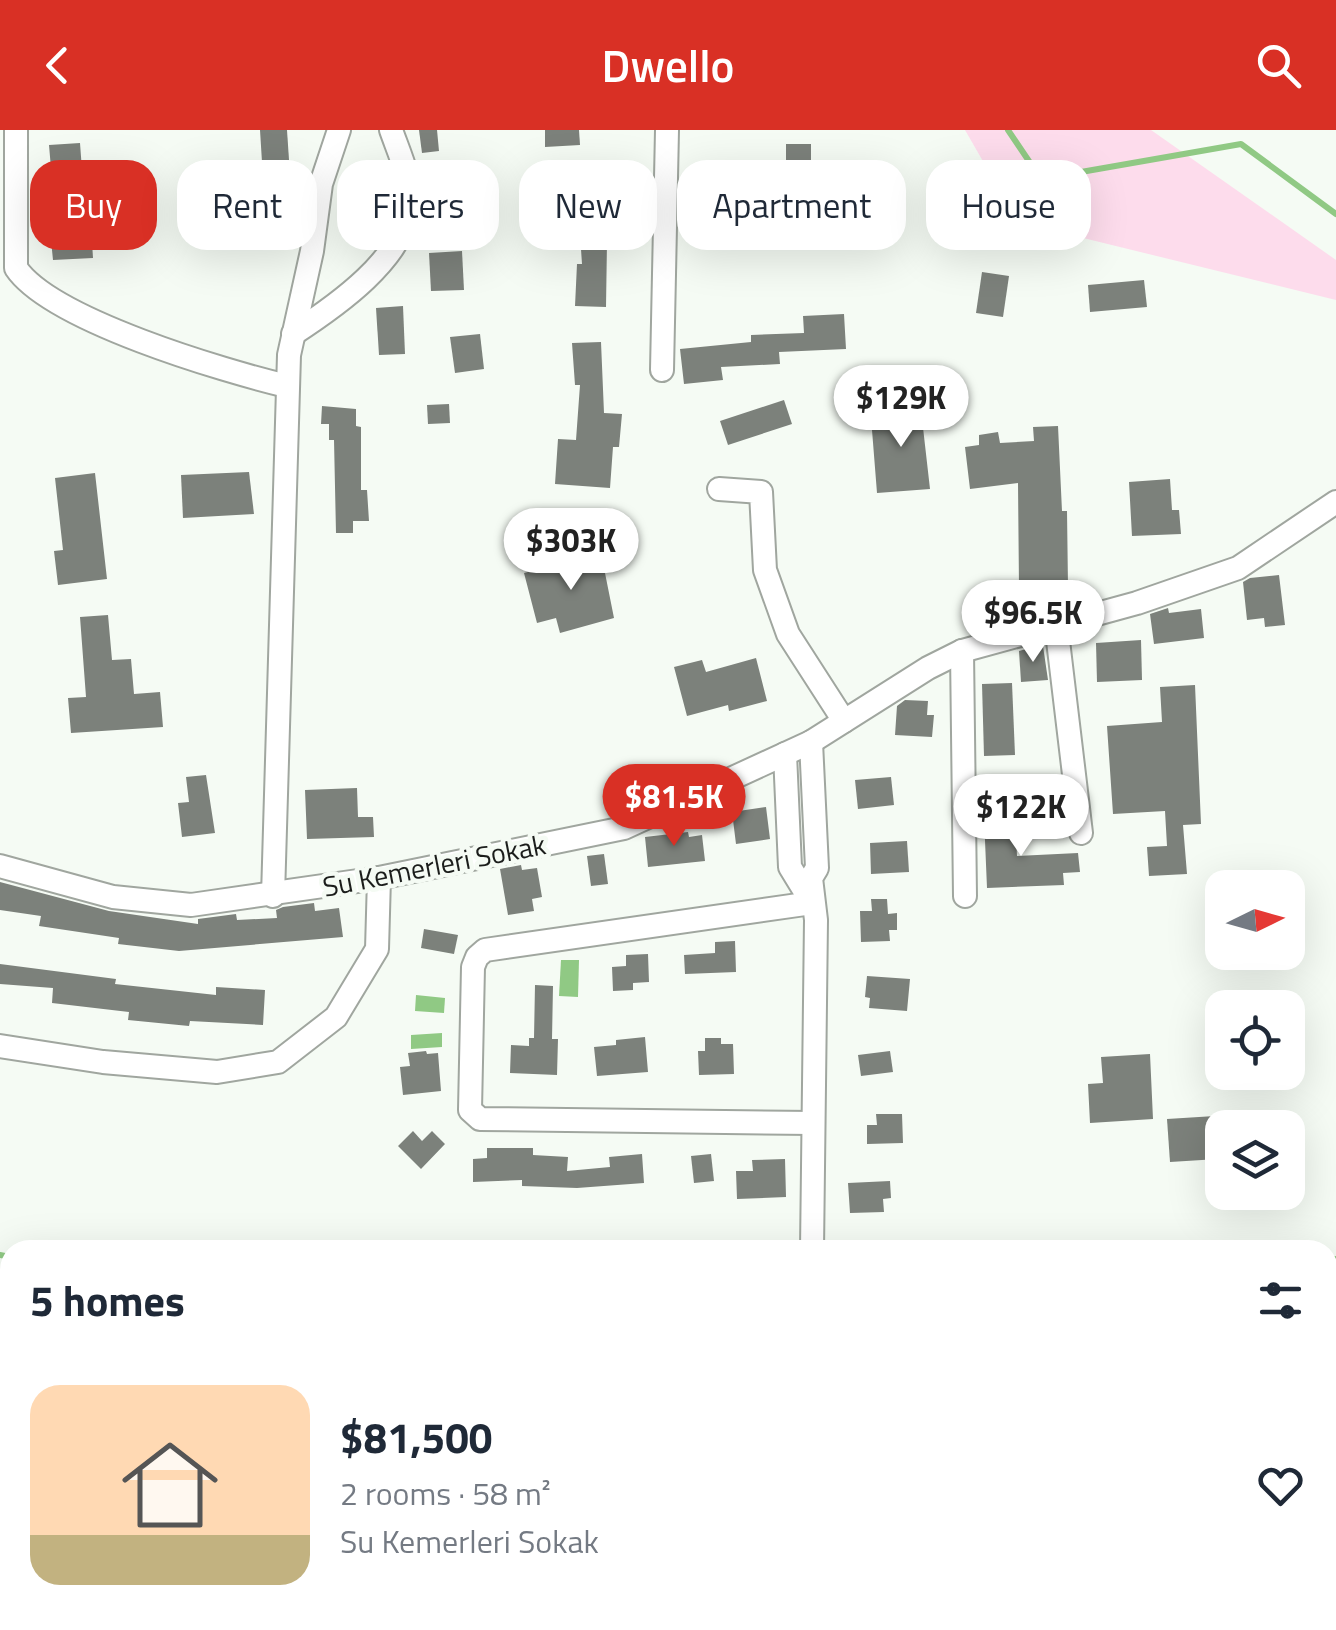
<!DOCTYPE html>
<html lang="en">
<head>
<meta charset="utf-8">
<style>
  body { margin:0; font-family:"Titillium Web",sans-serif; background:#f2f2f3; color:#1f2937; height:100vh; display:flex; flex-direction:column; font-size:38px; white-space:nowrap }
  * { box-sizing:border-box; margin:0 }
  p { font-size:32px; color:#747a83 }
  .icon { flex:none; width:55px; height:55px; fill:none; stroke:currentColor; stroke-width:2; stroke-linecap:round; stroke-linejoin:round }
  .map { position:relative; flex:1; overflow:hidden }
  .drawer { position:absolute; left:0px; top:1110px; width:1338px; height:390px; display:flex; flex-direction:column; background:#fff; border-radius:30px 30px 0 0; box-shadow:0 10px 40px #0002 }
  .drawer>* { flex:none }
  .hud { position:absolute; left:30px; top:30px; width:1278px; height:90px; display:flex; gap:20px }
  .needle { width:65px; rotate:85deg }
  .fabs { position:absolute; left:1205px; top:740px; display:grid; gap:20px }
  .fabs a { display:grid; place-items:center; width:100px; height:100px; border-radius:20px; background:#fff; box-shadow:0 10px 40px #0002; font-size:50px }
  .price { position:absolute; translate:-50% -85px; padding:0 22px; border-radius:35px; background:#fff; color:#222; font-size:32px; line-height:65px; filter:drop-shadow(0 2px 5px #0008) }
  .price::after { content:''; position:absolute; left:50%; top:60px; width:30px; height:22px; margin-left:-15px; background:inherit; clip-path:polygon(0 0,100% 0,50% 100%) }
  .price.selected { background:#d93025; color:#fff }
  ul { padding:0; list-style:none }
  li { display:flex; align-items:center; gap:30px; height:250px; padding:0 30px }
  li span { display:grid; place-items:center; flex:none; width:280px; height:200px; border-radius:30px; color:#555 }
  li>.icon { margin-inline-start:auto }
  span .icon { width:120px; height:120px; fill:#fffc; stroke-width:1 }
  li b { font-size:42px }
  h2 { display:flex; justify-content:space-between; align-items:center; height:120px; padding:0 30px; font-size:42px }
  .pill { padding:0 35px; border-radius:30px; background:#fff; box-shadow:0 10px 40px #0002; font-size:35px; line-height:90px }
  .pill.selected { background:#d93025; color:#fff }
  header { display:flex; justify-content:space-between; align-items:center; height:130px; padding:0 30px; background:#d93025; color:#fff; font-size:45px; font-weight:600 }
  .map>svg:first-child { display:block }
  .green { fill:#fddcec }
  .water { fill:#90c984 }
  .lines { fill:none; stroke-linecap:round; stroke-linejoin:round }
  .stream { stroke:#90c984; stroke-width:6 }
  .building { fill:#7c817b }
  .street-casing { stroke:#a0a69f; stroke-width:26 }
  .street { stroke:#fff; stroke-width:22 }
  .labels { text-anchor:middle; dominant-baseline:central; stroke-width:9; stroke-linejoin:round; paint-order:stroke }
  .street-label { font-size:28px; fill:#1b1d1b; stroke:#f5fbf4 }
</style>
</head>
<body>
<header><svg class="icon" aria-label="back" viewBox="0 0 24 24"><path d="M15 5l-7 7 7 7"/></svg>Dwello<svg class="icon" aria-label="search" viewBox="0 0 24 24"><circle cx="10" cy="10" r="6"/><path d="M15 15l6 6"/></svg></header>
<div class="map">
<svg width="1336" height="1500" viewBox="0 0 1336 1500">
  <rect width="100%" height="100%" fill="#f5fbf4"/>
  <g class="green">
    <polygon points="965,0 1151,0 1336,130 1336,170 1018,92"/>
    <rect x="0" y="1158" width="10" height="231"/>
  </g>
  <g class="water">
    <polygon points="561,830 579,830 578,867 559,866"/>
    <polygon points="416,865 445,868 444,883 415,881"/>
    <polygon points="442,903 442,917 411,919 411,905"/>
  </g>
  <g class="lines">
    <g class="stream">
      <polyline points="1008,0 1041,49 1241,14 1336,84"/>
      <polyline points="0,1125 10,1127"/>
      <polyline points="1328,1132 1336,1129"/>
      <polyline points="0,1307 10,1304"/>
    </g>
  </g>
  <g class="building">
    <polygon points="260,0 287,0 289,30 262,32"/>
    <polygon points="419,0 437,0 439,21 422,23"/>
    <polygon points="545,0 579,0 580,15 545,17"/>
    <polygon points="80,13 85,81 90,80 93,128 53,130 51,110 65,110 62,62 53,62 49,15"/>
    <polygon points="786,14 811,14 811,52 829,51 829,72 805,72 805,90 784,90 783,60 771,60 771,40 786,40"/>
    <polygon points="485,44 492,92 458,96 452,48"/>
    <polygon points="611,58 614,112 607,112 606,177 575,176 577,134 582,134 577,60"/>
    <polygon points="277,62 279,105 239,107 237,65"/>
    <polygon points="462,121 464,160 431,161 429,123"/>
    <polygon points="982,142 1009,146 1003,187 976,183"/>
    <polygon points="1144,150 1147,177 1090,182 1088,155"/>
    <polygon points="403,176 405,224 379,225 376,178"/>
    <polygon points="844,184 846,219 779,222 780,234 721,237 723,250 684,254 680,219 751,212 751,205 804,203 803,186"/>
    <polygon points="480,204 484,239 455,243 450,207"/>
    <polygon points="601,212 604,283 622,284 619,317 613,317 610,358 555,354 558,309 576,310 580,255 575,255 572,213"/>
    <polygon points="784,270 792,294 728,315 720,291"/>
    <polygon points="909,271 910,281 921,280 930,359 877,363 872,300 884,299 882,273"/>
    <polygon points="449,274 450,293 428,294 427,275"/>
    <polygon points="322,276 356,279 356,296 361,297 361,360 367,360 369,391 353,391 353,403 336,403 334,310 329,310 329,294 321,294"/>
    <polygon points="1058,296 1062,381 1067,381 1068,457 1019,458 1018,353 970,359 965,317 979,315 979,305 998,302 1000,313 1034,311 1033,297"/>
    <polygon points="249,342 254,384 183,388 181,345"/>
    <polygon points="95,343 107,449 58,455 54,421 63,420 55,348"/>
    <polygon points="1170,349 1172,380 1179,380 1181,404 1132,406 1129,352"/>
    <polygon points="601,423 614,488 560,503 556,488 537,493 524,443"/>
    <polygon points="1279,445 1285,495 1265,497 1264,488 1247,490 1243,452 1250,448"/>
    <polygon points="1168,478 1169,483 1201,479 1204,508 1154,514 1150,484"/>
    <polygon points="108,485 112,530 131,529 134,564 160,562 163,597 71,603 68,568 86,567 80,487"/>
    <polygon points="1141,510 1142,550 1097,552 1096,513"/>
    <polygon points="1037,516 1043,516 1048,550 1021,552 1019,521"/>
    <polygon points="756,528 767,571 729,581 728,575 687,586 674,537 702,530 706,542"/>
    <polygon points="1012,553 1015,625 984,626 982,554"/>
    <polygon points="1195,555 1201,694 1183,695 1187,744 1149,746 1147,717 1167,716 1165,681 1113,684 1107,596 1162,592 1160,557"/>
    <polygon points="905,570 928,571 927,585 934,585 932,607 895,605 897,576"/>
    <polygon points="206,645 215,703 182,707 178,673 189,672 186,647"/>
    <polygon points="891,647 894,675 858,679 855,650"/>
    <polygon points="357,658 358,687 373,687 374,707 307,709 305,660"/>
    <polygon points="766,677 770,709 736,714 732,682"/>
    <polygon points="1015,685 1017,726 1078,723 1080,742 1063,743 1064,755 987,758 984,687"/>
    <polygon points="688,702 689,707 702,705 705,731 648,737 645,707"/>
    <polygon points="907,711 909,742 871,744 870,713"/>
    <polygon points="604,724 608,754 591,756 587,726"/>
    <polygon points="521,735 522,740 537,738 542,767 532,769 534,781 508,785 500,739"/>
    <polygon points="0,752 109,781 198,794 198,789 236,784 237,790 277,788 276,780 283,777 314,773 315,781 339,778 343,807 179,821 118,814 119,808 39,796 41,786 0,780"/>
    <polygon points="871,769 887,769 888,784 897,783 897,800 889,800 890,811 861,812 860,781 872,781"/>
    <polygon points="424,799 458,805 454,824 421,818"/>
    <polygon points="735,811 736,842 685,844 684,825 715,823 715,812"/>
    <polygon points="648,824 649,852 633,853 633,860 613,861 612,837 626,836 626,825"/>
    <polygon points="0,834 116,849 115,854 216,865 216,857 265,860 263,895 190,891 189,896 128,890 129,882 52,873 53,858 0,854"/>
    <polygon points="867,846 910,849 907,881 869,878 870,868 865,867"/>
    <polygon points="535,855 553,856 552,909 558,909 557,945 510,943 511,915 529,916 529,908 534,908"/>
    <polygon points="645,907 648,942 597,946 594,917 616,915 616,910"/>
    <polygon points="705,908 721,908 721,914 733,914 734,944 699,945 698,921 705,921"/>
    <polygon points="426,921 427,924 438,923 441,961 403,965 400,937 410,936 408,923"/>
    <polygon points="890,921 893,942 861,946 858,925"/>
    <polygon points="1150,924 1153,989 1090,993 1088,954 1103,953 1101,927"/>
    <polygon points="876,984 902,984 903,1013 867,1014 867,995 877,995"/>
    <polygon points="1215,986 1218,1029 1170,1032 1167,989"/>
    <polygon points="413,1001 422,1011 432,1001 445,1014 421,1039 398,1016"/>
    <polygon points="487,1018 533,1018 533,1025 568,1027 567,1041 610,1037 609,1027 642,1024 644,1053 577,1058 522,1056 522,1050 473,1052 473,1029 487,1028"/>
    <polygon points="711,1024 714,1051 694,1053 691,1026"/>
    <polygon points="785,1029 786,1067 737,1069 736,1041 753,1041 752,1030"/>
    <polygon points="890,1051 891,1068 883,1069 884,1082 850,1083 848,1053"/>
  </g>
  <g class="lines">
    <defs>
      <g id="street">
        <path d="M 16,0 L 16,138 C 51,190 224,241 287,256"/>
        <path d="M 293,204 C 336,176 404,129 410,75 C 412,50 399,23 391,0"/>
        <polyline points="662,240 667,0"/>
        <polyline points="719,359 761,362 765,440 788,504 844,591"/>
        <polyline points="1056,494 1081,703"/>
        <polyline points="962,521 965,766"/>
        <polyline points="811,612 817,738 811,748 816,790 812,1120"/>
        <polyline points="785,624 790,737 812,773 485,820 477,827 473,837 470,980 480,989 813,993"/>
        <polyline points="0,736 113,767 191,775 379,748 624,698 811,612 928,538 962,521 1137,473 1238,438 1336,372"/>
        <polyline points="273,766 289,225 312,121 321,54 339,0"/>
        <polyline points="0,916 103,932 217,942 278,932 336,887 377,819 379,748"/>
      </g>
    </defs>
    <use href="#street" class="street-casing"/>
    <use href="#street" class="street"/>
  </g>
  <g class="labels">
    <g class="street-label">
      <text transform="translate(434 735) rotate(-11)">Su Kemerleri Sokak</text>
    </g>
  </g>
</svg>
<div class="fabs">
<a><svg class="needle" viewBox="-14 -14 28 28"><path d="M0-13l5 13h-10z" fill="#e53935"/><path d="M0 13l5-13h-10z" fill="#747a83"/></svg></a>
<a><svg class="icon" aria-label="locate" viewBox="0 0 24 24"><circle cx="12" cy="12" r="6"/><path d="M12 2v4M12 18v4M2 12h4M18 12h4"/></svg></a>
<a><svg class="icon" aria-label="layers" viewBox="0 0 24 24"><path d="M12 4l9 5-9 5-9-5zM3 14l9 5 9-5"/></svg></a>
</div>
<b class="price" style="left:901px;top:320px">$129K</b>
<b class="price" style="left:571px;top:463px">$303K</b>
<b class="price" style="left:1033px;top:535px">$96.5K</b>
<b class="price selected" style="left:674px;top:719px">$81.5K</b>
<b class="price" style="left:1021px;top:729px">$122K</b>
<div class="hud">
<a class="pill selected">Buy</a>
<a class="pill">Rent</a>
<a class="pill">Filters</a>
<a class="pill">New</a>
<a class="pill">Apartment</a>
<a class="pill">House</a>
</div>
<section class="drawer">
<h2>5 homes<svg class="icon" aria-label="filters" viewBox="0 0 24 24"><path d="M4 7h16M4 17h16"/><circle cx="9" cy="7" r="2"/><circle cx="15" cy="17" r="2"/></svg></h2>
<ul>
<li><span style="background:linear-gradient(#ffd9b3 75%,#c2b280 0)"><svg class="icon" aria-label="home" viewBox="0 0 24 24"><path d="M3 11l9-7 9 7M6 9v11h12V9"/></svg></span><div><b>$81,500</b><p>2 rooms · 58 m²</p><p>Su Kemerleri Sokak</p></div><svg class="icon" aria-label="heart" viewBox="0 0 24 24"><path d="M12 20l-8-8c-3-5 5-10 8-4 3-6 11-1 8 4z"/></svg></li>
</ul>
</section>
</div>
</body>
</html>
